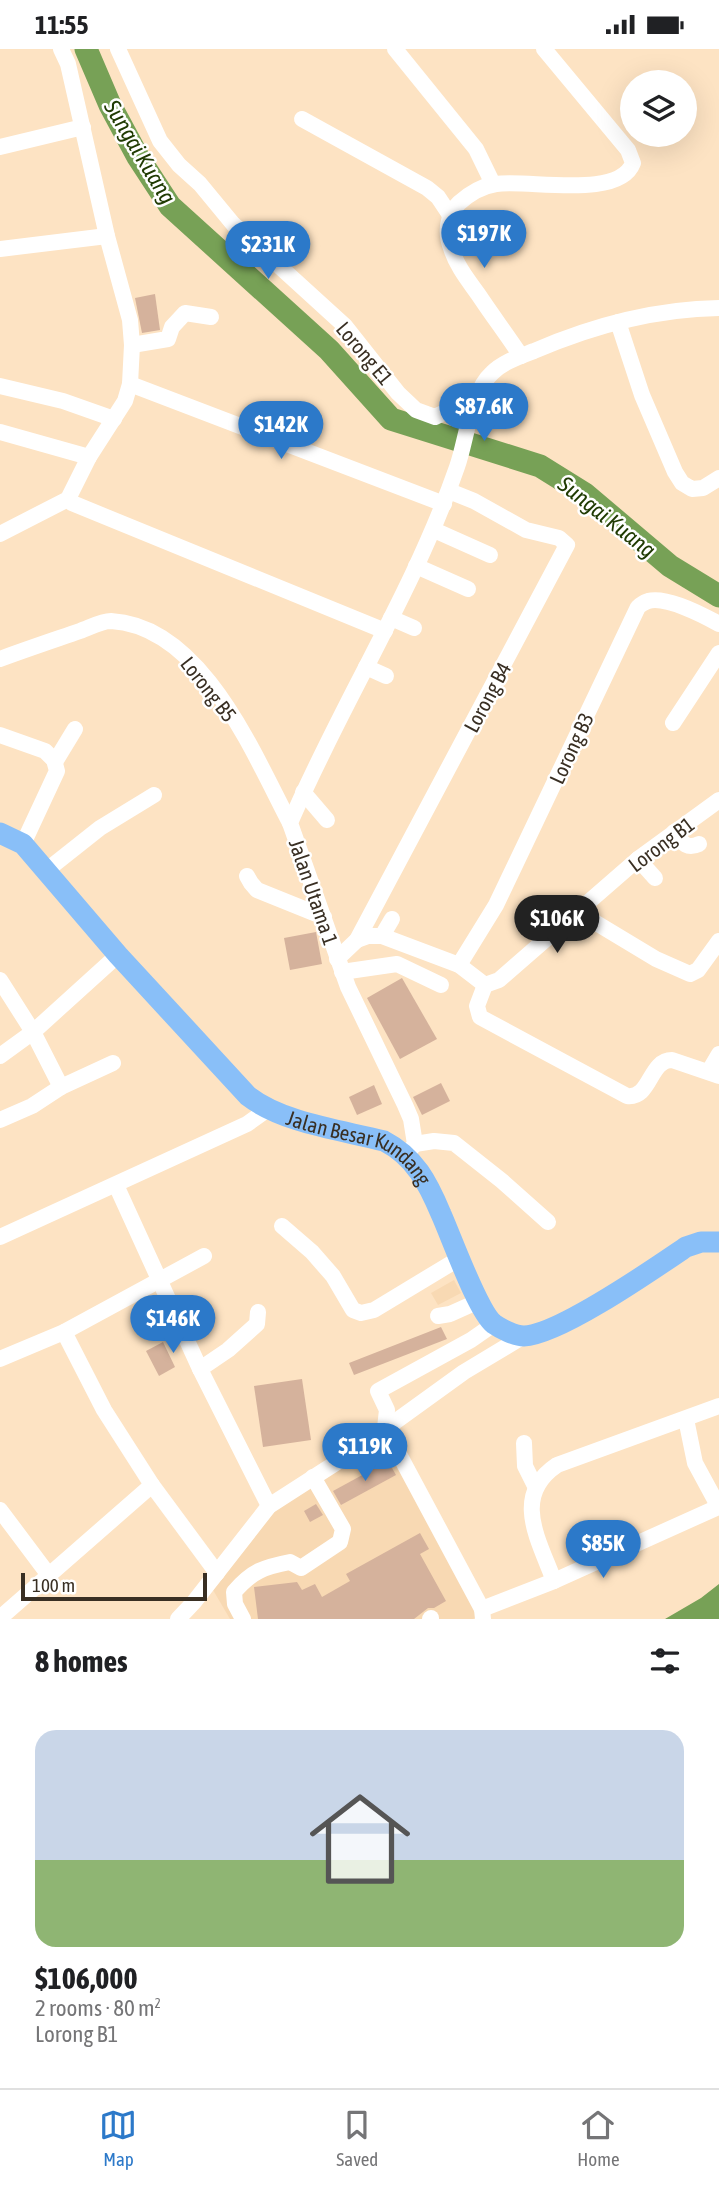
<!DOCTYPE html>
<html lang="en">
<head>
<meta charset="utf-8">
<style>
  body { margin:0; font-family:"Asap Condensed",sans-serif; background:#f6f6f6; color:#202124; height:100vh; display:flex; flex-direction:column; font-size:26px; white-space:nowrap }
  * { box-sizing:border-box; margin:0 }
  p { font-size:23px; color:#757577 }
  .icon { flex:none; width:38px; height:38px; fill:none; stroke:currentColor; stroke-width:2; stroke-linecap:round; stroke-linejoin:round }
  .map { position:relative; height:1570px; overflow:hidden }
  .panel { display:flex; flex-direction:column; background:#fff; flex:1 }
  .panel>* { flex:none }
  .tools { position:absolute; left:620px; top:21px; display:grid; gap:14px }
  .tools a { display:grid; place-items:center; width:77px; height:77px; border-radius:50%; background:#fff; box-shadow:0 7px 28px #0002; font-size:35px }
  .scale { position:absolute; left:21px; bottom:18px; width:186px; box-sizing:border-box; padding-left:7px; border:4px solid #392f23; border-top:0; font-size:19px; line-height:24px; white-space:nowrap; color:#392f23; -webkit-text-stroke:5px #fff; paint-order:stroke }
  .price { position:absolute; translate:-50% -60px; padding:0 16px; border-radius:24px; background:#2c79c9; color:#fff; font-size:23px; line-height:46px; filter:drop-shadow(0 2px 4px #0008) }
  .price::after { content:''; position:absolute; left:50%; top:42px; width:21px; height:16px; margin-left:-10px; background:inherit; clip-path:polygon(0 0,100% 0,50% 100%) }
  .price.selected { background:#222; color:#fff }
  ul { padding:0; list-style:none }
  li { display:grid; align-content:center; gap:14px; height:371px; padding:0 35px }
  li+li { border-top:2px solid #e0e0e0 }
  li span { display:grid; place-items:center; height:217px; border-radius:21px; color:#555 }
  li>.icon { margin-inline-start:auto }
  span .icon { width:126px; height:126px; fill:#fffc; stroke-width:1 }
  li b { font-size:30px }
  h2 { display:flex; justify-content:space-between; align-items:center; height:84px; padding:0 35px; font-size:30px }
  .status { display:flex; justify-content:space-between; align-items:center; height:49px; padding:0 35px; background:#fff; direction:ltr }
  .status svg { height:19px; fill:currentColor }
  .menu { display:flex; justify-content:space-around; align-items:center; height:98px; border-top:2px solid #e0e0e0; background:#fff; font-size:19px; color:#757577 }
  .menu a { display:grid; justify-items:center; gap:4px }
  .menu .selected { color:#2c79c9 }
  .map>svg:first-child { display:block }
  .built { fill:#f8d9b3 }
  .water { fill:#77a156 }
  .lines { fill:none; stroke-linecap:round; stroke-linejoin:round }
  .river { stroke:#77a156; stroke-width:23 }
  .building { fill:#d5b29c }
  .minor { stroke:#fff; stroke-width:16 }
  .major { stroke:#89bff8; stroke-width:21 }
  .labels { text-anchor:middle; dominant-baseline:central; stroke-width:5; stroke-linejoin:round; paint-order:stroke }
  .street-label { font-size:21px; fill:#392f23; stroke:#fff }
  .water-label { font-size:23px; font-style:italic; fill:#203b03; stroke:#fff }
</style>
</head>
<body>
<div class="status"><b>11:55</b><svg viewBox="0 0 49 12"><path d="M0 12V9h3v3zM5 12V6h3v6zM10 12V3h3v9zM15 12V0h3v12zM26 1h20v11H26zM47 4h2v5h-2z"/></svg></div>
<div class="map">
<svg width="719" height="1570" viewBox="0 0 719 1570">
  <rect width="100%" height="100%" fill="#fde3c3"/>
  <g class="built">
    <polygon points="454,1231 461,1244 438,1256 431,1244"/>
    <polygon points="386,1392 479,1567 473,1570 230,1570 213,1541 282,1453"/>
  </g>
  <polygon class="water" points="719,1535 719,1570 665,1570 701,1549"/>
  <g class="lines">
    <polyline class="river" points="86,0 110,56 138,108 170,157 329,301 391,370 540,417 585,445 670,517 719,547"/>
  </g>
  <g class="building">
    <polygon points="155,245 160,281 142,284 135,249"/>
    <polygon points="316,883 322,915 290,921 284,889"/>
    <polygon points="402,929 437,990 400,1010 367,949"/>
    <polygon points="441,1034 450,1052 422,1066 413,1048"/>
    <polygon points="374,1036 382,1055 357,1066 349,1048"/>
    <polygon points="441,1278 447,1290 354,1326 349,1314"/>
    <polygon points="163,1293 175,1318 159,1327 146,1302"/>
    <polygon points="302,1330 311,1391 263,1398 254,1337"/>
    <polygon points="388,1412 396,1426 341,1456 333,1442"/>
    <polygon points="316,1455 323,1466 310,1473 304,1462"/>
    <polygon points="420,1484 429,1500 420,1505 446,1552 434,1559 428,1559 414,1570 258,1570 254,1538 297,1533 302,1541 315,1535 322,1548 350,1532 346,1525"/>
  </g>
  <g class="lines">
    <g class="minor">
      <polyline points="118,0 160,92 179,116 200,135 233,175 345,277 398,344 416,361 435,368 477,347"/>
      <polyline points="395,0 476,100 493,135"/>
      <polyline points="302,70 427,139 438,148 450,166"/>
      <polyline points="0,98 83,78"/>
      <polyline points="0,200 107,187"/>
      <polyline points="618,273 642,346 675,423 682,434 692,440 703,439 719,429"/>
      <polyline points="132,296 168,290 172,278 185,264 211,268"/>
      <path d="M 521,307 C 507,286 492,266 478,245 C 468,231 456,216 451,199 C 445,184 447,165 459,154 C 469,145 483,137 496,135 C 528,130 619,151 633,114 L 628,101 L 544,0"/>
      <polyline points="130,335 444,455"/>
      <polyline points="0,337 63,352 114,370"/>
      <polyline points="0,383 89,408"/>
      <polyline points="68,450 72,454 385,582"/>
      <polyline points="434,481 490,506"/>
      <polyline points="0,485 68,450 89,408 125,352 130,335 132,296 130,271 107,187 68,15 61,0"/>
      <polyline points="416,517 468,540"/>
      <polyline points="391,569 414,579"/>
      <path d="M 0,610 C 27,600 54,591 80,582 C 89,579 101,572 111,572 C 202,577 253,704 290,774"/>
      <polyline points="366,618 386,627"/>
      <polyline points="673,674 719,604"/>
      <polyline points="0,686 45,702 54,711 57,722 23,795"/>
      <polyline points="55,713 75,680"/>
      <polyline points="303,743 327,771"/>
      <path d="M 674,783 C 682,793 686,801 699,795"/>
      <polyline points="638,810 655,829"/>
      <polyline points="47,821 100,779 154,746"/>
      <polyline points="247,827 251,834 257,841 324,868"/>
      <polyline points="578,863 656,910 690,925 698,921 719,892"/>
      <polyline points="382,887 392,870"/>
      <polyline points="357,891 368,887 382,887 459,916 485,936 499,931 638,810 719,751"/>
      <polyline points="337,910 357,891 567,496 559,489 526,481 474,452 449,442"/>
      <path d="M 459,916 L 496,856 L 638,558 C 638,557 647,552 648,552 C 666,547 703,566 719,575"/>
      <polyline points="342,923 397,915 441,936"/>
      <polyline points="0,931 33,983 61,1038"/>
      <path d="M 485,936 L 477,957 L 480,968 L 627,1047 C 651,1050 649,1011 672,1011 L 719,1027"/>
      <polyline points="0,1007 33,983 118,906"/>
      <polyline points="709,1022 719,1005"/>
      <polyline points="0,1071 32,1057 61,1038 113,1014"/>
      <polyline points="415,1095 434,1092 454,1094 502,1132 548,1173"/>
      <path d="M 406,1106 L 415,1095 L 411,1070 L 405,1056 L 348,938 L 290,774 C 342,653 414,542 457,418 C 467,390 470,344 492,324 C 503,313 519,308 534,302 C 592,277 655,260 719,259"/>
      <polyline points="116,1136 200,1320 269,1457"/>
      <polyline points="282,1177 312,1203 333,1227 353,1261 361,1264 374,1261 460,1209"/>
      <polyline points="0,1188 247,1075 268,1060"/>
      <polyline points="438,1267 450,1265 479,1252"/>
      <polyline points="64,1283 104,1361 152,1436 217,1524"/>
      <polyline points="0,1310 64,1283 204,1207"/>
      <polyline points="200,1320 228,1301 257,1275 258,1263"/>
      <polyline points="524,1394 525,1417 535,1437"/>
      <polyline points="0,1461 48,1525"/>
      <path d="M 554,1532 C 539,1491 511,1447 557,1416 L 719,1357"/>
      <polyline points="482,1560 554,1532 716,1459 715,1451 695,1414 686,1370"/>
      <polyline points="0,1569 152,1436"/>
      <polyline points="178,1570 194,1553 269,1457 356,1401 464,1323 524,1287"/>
      <path d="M 243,1570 L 235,1555 L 234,1543 C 252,1522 264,1518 290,1513 L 301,1519 L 340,1493 L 343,1480 L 313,1428"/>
      <polyline points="430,1570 431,1569"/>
      <polyline points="483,1570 482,1560 385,1379 387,1361 378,1342 471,1291 494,1275"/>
    </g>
    <path class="major" id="s1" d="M 0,784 L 23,795 L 118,906 L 248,1047 C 283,1074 341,1081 384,1092 C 415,1108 428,1134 441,1165 C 451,1187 478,1263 494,1275 C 501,1280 515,1287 524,1287 C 559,1286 655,1219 686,1198 L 701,1193 L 719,1193"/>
  </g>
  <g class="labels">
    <g class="street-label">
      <text transform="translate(365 304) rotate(50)">Lorong E1</text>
      <text transform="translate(209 640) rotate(52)">Lorong B5</text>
      <text transform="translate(487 648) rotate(-62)">Lorong B4</text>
      <text transform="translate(571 699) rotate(-65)">Lorong B3</text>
      <text transform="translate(661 795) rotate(-37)">Lorong B1</text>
      <text transform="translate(314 843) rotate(71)">Jalan Utama 1</text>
      <text stroke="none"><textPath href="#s1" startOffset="488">Jalan Besar Kundang</textPath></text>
    </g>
    <g class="water-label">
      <text transform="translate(140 103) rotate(59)">Sungai Kuang</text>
      <text transform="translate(607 468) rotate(38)">Sungai Kuang</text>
    </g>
  </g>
</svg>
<div class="tools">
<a><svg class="icon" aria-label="layers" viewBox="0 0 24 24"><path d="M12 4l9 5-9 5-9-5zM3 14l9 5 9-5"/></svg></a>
</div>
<div class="scale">100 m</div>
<b class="price" style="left:484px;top:221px">$197K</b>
<b class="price" style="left:268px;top:232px">$231K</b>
<b class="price" style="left:484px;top:394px">$87.6K</b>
<b class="price" style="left:281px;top:412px">$142K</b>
<b class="price selected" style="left:557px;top:906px">$106K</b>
<b class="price" style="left:173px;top:1306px">$146K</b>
<b class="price" style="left:365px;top:1434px">$119K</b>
<b class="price" style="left:603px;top:1531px">$85K</b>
</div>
<section class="panel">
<h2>8 homes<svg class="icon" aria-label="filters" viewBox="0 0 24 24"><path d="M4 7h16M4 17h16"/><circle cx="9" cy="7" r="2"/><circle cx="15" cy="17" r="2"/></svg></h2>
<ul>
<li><span style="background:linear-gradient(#c9d6e8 60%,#8fb573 0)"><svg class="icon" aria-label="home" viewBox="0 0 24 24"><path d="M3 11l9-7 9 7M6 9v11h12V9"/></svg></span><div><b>$106,000</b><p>2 rooms · 80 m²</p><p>Lorong B1</p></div></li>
</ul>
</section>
<nav class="menu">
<a class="selected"><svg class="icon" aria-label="map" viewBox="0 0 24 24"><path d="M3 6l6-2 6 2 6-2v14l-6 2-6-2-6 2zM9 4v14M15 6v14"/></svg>Map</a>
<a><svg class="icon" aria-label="saved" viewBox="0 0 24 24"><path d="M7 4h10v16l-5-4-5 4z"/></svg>Saved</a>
<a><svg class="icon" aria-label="home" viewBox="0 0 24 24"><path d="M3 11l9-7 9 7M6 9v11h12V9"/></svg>Home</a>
</nav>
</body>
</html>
